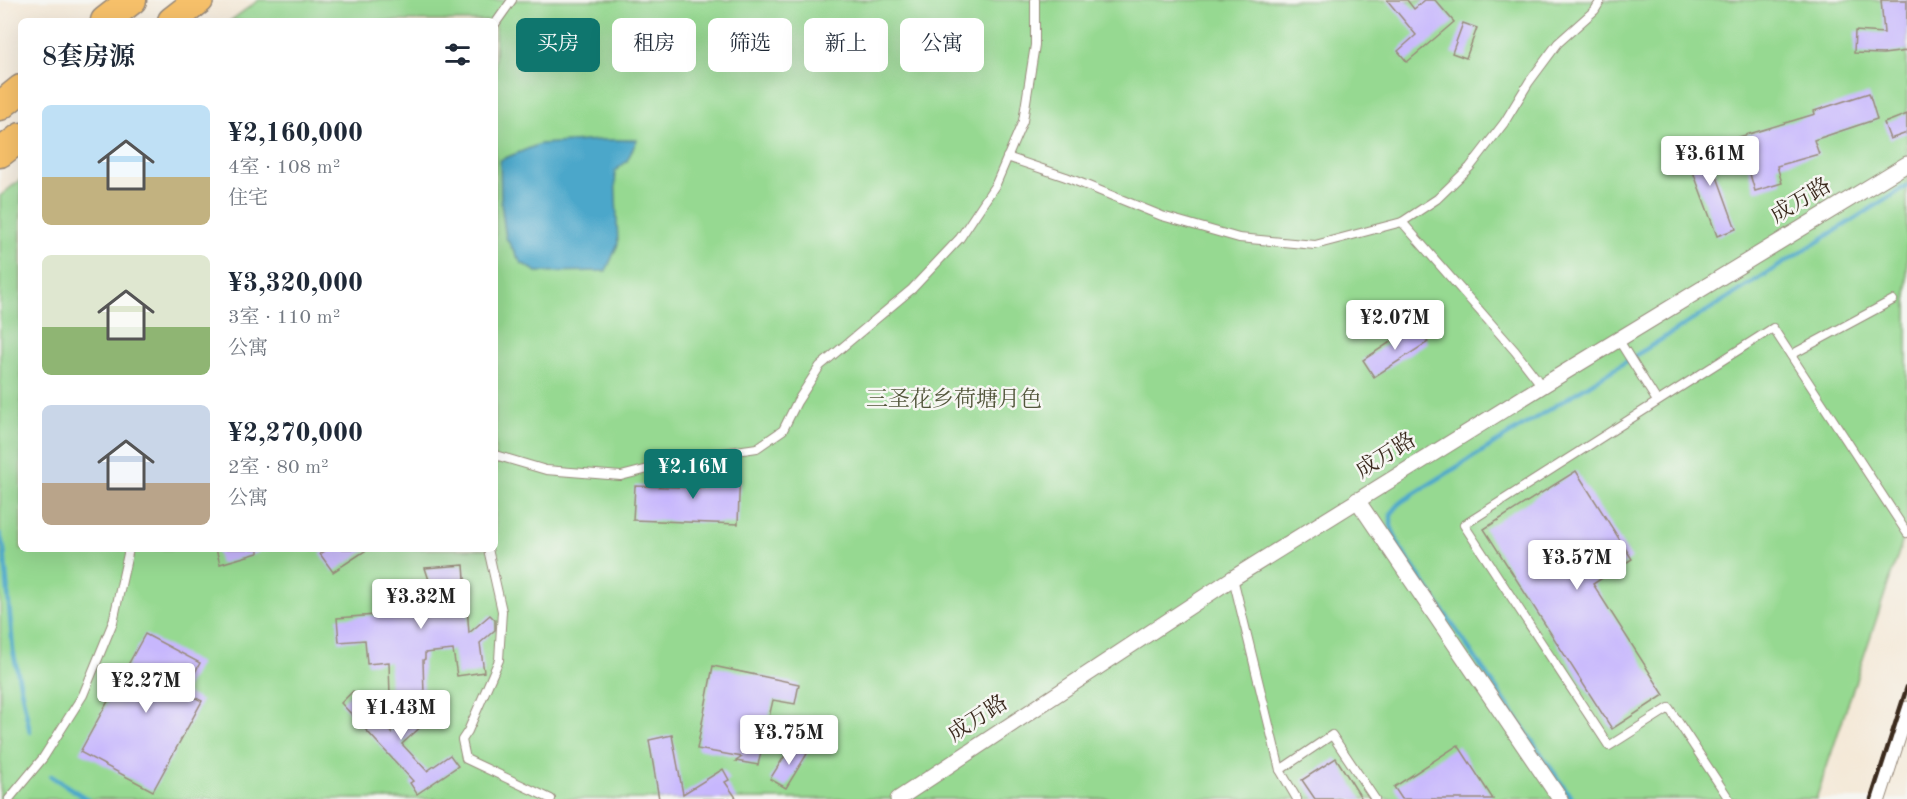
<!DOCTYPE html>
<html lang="zh">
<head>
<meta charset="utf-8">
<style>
  body { margin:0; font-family:"Old Standard TT","Noto Serif SC",serif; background:#f6f6f7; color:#1f2937; height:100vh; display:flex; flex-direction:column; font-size:22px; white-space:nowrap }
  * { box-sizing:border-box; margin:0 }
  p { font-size:20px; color:#747a83 }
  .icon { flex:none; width:33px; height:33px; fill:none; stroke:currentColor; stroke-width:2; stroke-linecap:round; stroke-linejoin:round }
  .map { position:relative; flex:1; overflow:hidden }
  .panel { position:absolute; left:18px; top:18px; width:480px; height:534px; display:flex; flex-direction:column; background:#fff; border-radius:9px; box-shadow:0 6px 24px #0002 }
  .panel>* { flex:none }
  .banner { position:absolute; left:516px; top:18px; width:570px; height:54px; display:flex; gap:12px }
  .price { position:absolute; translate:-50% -51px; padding:0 14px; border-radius:6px; background:#fff; color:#222; font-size:20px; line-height:39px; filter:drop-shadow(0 2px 3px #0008) }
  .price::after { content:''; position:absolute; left:50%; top:36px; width:18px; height:14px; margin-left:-9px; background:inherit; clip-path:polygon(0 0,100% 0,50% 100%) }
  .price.active { background:#0f766e; color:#fff }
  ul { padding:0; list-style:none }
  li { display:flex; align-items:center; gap:18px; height:150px; padding:0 24px }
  li span { display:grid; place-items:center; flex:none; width:168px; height:120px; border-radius:9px; color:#555 }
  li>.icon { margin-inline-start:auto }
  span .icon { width:72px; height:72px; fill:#fffc; stroke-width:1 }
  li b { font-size:26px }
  h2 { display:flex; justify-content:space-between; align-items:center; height:72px; padding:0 24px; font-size:26px }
  .chip { padding:0 21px; border-radius:9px; background:#fff; box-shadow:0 6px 24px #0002; font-size:21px; line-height:54px }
  .chip.active { background:#0f766e; color:#fff }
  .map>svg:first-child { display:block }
  .green { fill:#96d991; stroke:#688258; stroke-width:1.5 }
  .water { fill:#4ba7ca; stroke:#436874; stroke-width:1.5 }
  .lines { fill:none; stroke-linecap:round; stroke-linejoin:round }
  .stream { stroke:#4ba7ca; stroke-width:4.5 }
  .building { fill:#c7b7fd }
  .lane-casing { stroke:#988a7b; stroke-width:10 }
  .street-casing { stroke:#988a7b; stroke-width:17 }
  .highway-casing { stroke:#988a7b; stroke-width:31 }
  .lane { stroke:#fff; stroke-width:8 }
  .street { stroke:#fff; stroke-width:15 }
  .highway { stroke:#f6c06b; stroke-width:28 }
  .rail { stroke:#3b2a1e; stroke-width:4.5 }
  .labels { text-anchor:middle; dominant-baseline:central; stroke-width:5; stroke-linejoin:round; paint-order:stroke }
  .street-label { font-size:22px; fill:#3b2a1e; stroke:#f6f6f2 }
  .park-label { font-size:22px; fill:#52563b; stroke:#f6f6f2 }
</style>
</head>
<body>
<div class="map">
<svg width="1907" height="799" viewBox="0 0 1907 799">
  <rect width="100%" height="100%" fill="#f6f6f2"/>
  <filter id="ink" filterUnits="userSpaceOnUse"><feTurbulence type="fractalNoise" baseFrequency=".0167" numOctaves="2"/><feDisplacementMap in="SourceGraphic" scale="12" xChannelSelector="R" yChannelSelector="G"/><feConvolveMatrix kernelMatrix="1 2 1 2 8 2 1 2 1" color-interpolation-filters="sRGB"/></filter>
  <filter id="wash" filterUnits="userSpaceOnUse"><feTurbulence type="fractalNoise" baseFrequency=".008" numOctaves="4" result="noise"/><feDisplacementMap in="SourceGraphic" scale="24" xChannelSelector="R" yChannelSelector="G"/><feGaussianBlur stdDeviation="1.35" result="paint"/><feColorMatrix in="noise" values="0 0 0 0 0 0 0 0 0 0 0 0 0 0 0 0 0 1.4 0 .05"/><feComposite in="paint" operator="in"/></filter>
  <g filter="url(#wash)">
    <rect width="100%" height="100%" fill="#f4e9d8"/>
    <polygon class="green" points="259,0 1907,0 1907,528 1816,799 0,799 0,196 21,179 21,549 495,549 495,21 230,21"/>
    <polygon class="water" points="601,140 637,140 627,161 615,171 618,244 606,271 537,272 521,263 506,238 501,204 500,160 540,144"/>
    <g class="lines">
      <g class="stream">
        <polyline points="0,534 4,549 13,650 30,732"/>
        <polyline points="51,776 87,799"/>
        <polyline points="1572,799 1400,548 1391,526 1391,514 1401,502 1907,186"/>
      </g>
    </g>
    <g id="blocks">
      <g class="building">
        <polygon points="1387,0 1407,0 1414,9 1425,0 1435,0 1454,22 1407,62 1398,51 1416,35"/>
        <polygon points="1881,0 1907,0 1907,51 1883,54 1854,53 1855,31 1884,33"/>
        <polygon points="1463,23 1477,28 1466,58 1452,53"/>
        <polygon points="1869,93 1877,119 1814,140 1819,154 1777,166 1782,183 1755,191 1739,137 1815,114 1814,111"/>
        <polygon points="1907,114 1907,133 1890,139 1884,123"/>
        <polygon points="1703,138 1736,229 1717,236 1683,145"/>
        <polygon points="1416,325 1428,342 1374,377 1363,360"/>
        <polygon points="705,466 740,468 738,524 633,520 635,486 704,488"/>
        <polygon points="1576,471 1632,559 1593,584 1664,695 1612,729 1484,529"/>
        <polygon points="216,549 258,549 258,553 220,564"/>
        <polygon points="328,549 368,549 333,572 320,554"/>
        <polygon points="464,565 469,633 490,615 495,620 495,630 480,643 484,672 457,676 453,650 425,653 425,659 423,660 424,695 390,696 389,662 367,664 365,640 339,642 337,618 388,614 386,587 430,583 425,568"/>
        <polygon points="145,634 200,663 184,692 202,701 153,791 80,752"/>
        <polygon points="713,666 799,684 795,704 773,700 758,765 736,761 742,757 697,749"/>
        <polygon points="353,691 391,732 391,730 423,701 434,715 402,744 427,771 450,755 458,766 417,794 410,783 413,781 341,703"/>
        <polygon points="672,735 683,794 723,769 729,780 725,782 737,799 659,799 649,740"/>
        <polygon points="792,744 807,754 786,788 770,779"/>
        <polygon points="1458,745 1493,799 1402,799 1394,787"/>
        <polygon points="1336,758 1362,799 1315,799 1302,780"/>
      </g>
    </g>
  </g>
  <g filter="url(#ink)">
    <use href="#blocks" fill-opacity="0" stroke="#988a7b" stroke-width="1.5"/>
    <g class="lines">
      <defs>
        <g id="lane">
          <polyline points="495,24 512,0"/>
          <polyline points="1007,157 1066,177 1162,216 1239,238 1315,245 1402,222 1437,199 1470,167 1504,123 1529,82 1558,43 1595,10 1601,0"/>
          <polyline points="1402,222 1515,351 1542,386"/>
          <polyline points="1618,339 1657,401"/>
          <polyline points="1791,355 1893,300"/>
          <polyline points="495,455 546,470 621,476 695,457 757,448 783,430 797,402 820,366 912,289 960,238 996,184 1023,121 1035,45 1035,0"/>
          <polyline points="488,549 502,611 499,660 468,731 462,740 466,759 551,799"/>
          <polyline points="1233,578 1280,770 1297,799"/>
          <polyline points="1280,770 1332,735 1375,799"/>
          <polyline points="9,799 43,758 83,695 113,622 129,549"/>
          <polyline points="1729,799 1669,708 1609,746 1464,525 1773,328 1907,533"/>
        </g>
        <g id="street">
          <polyline points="1357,500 1560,799"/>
          <polyline points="898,799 1233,578 1542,386 1907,164"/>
          <polyline points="1878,799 1907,709"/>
        </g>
        <g id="highway">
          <polyline points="105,21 132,0"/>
          <polyline points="172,21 199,0"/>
          <polyline points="0,106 21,89"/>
          <polyline points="0,153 21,137"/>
        </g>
      </defs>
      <use href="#lane" class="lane-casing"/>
      <use href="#street" class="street-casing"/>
      <use href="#highway" class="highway-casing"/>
      <use href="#lane" class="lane"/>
      <use href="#street" class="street"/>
      <use href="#highway" class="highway"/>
      <polyline class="rail" points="1871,799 1907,687"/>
    </g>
  </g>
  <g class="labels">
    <g class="street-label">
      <text transform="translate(1801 201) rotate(-31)">成万路</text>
      <text transform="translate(1386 456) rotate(-32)">成万路</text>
      <text transform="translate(978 719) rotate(-33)">成万路</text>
    </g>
    <g class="park-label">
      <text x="954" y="400">三圣花乡荷塘月色</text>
    </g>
  </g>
</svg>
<b class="price" style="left:1710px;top:187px">¥3.61M</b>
<b class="price" style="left:1395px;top:351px">¥2.07M</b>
<b class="price active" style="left:693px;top:500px">¥2.16M</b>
<b class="price" style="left:1577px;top:591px">¥3.57M</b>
<b class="price" style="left:421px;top:630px">¥3.32M</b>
<b class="price" style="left:146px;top:714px">¥2.27M</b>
<b class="price" style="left:401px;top:741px">¥1.43M</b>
<b class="price" style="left:789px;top:766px">¥3.75M</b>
<div class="banner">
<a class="chip active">买房</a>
<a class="chip">租房</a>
<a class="chip">筛选</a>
<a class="chip">新上</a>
<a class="chip">公寓</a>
</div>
<section class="panel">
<h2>8套房源<svg class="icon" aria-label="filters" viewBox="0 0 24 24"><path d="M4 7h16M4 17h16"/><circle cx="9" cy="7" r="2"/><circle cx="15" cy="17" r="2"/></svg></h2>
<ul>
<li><span style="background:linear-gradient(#bfe0f5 60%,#c2b280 0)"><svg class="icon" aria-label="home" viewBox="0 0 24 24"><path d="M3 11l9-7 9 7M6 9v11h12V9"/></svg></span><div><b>¥2,160,000</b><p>4室 · 108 m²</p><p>住宅</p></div></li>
<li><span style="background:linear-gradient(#dfe7d0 60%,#8fb573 0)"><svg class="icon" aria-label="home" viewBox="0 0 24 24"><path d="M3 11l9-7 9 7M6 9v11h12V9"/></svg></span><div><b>¥3,320,000</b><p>3室 · 110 m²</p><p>公寓</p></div></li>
<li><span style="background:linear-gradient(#c9d6e8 65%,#b9a48a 0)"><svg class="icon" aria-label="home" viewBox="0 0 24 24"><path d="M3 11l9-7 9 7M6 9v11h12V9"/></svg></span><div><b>¥2,270,000</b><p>2室 · 80 m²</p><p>公寓</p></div></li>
</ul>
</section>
</div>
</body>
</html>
